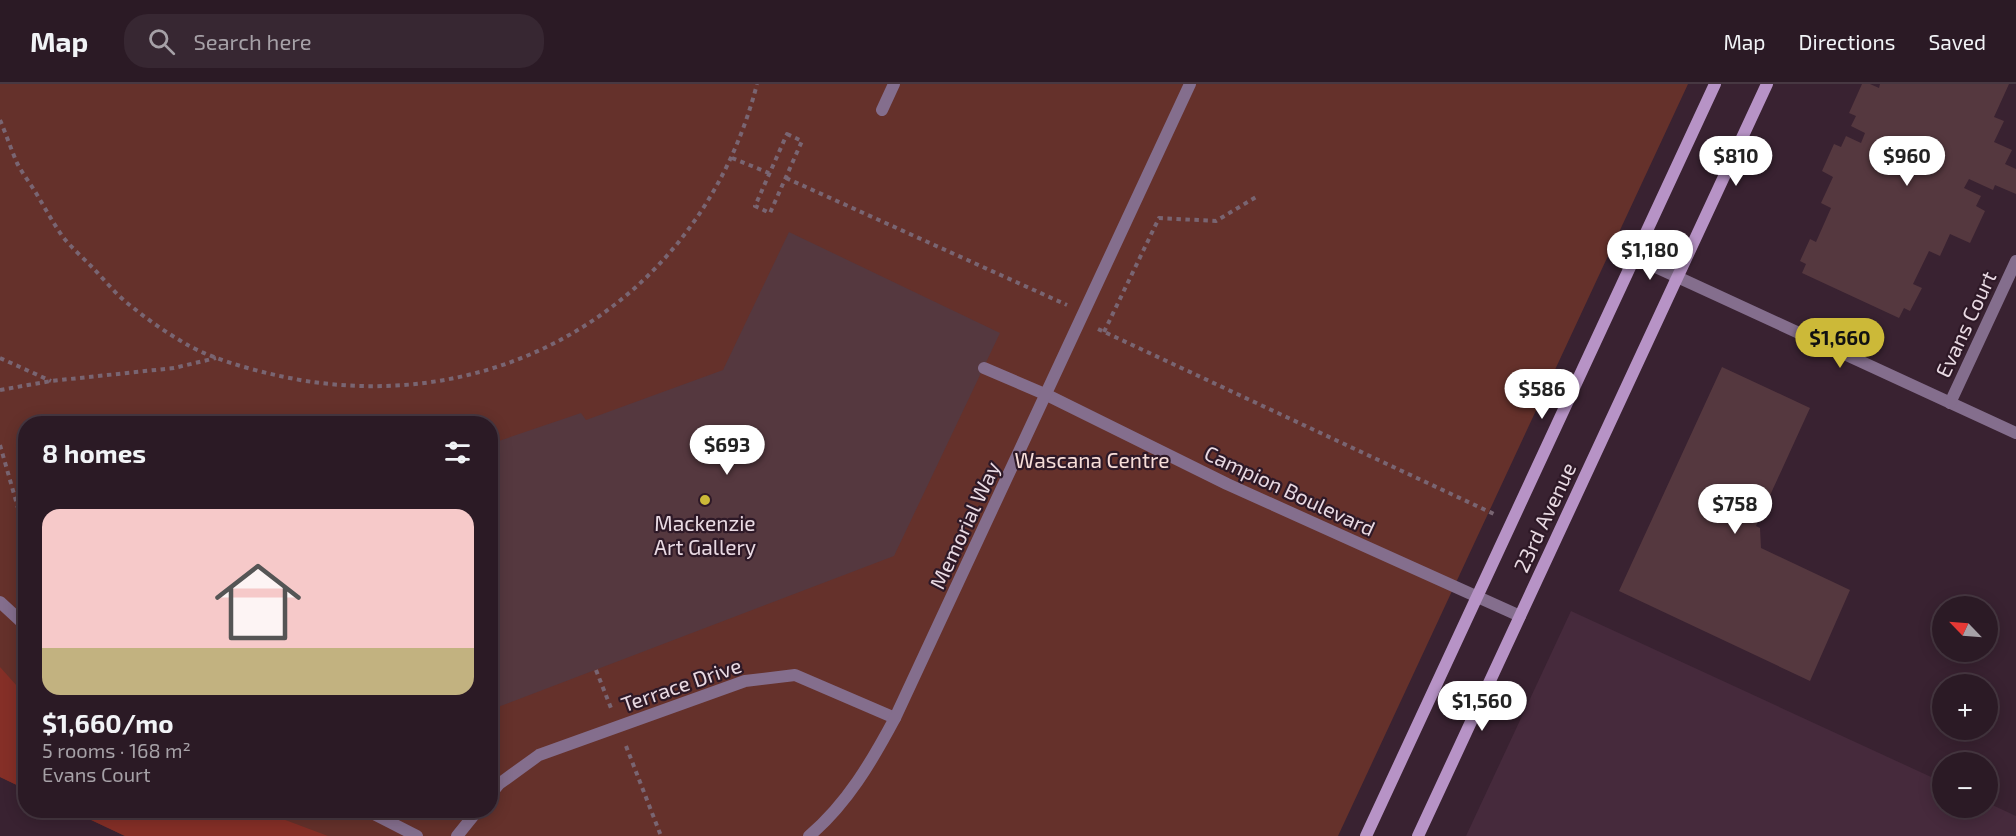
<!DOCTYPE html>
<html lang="en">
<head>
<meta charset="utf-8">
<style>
  body { margin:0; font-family:"Exo 2",sans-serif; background:#372732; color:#f1f3f6; height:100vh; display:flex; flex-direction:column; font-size:22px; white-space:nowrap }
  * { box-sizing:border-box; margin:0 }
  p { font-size:20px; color:#a6a1a7 }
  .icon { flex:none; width:33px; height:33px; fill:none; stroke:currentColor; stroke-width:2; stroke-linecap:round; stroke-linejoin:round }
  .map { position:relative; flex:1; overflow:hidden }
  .side { position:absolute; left:18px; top:332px; width:480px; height:402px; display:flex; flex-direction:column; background:#2b1a25; border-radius:24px; box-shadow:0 3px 15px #0003,0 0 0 2px #473842 }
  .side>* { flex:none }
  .needle { width:39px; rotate:295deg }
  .fabs { position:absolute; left:1932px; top:512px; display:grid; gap:12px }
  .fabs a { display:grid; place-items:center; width:66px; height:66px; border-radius:50%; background:#2b1a25; box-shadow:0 3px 15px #0003,0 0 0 2px #473842; font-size:30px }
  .price { position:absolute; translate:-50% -51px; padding:0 14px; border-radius:21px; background:#fff; color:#222; font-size:20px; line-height:39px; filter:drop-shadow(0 2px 3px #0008) }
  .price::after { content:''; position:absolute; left:50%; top:36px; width:18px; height:14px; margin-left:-9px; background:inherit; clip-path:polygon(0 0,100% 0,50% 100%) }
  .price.selected { background:#ccb938; color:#111 }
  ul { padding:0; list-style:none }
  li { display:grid; align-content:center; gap:12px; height:318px; padding:0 24px }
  li span { display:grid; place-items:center; height:186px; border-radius:18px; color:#555 }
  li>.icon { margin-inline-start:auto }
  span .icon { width:108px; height:108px; fill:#fffc; stroke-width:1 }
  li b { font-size:26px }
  h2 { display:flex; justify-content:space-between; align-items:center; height:72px; padding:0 24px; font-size:26px }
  header { display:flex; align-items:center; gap:36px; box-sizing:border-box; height:84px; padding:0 30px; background:#2b1a25; border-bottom:2px solid #473842 }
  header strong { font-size:28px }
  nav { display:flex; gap:33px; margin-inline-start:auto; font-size:21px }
  .search { width:420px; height:54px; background:#372732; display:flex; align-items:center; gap:15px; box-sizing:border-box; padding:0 21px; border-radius:24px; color:#a6a1a7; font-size:22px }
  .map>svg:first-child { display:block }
  .built { fill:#462a3c }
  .green { fill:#65312b }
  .forest { fill:#852f27 }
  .building { fill:#55383f }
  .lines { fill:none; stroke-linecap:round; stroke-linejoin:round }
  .path { stroke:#796572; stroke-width:4; stroke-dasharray:4.5 4.5; stroke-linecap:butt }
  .lane { stroke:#846e8d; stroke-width:12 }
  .street { stroke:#846e8d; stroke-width:12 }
  .secondary { stroke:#b793c6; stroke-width:12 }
  .poi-dot { fill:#ccb938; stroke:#2e1927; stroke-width:2 }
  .labels { text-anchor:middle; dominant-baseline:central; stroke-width:4.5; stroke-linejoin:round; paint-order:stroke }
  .street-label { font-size:21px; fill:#e9dae3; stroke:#2e1927 }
  .park-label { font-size:21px; fill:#f7ddd8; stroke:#2e1927 }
  .poi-label { font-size:21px; fill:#e9dae3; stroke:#2e1927 }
</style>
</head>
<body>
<header>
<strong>Map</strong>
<div class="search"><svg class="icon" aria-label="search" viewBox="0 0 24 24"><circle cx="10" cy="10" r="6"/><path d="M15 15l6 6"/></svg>Search here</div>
<nav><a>Map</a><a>Directions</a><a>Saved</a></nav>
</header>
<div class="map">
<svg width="2016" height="752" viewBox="0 0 2016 752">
  <rect width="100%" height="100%" fill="#392231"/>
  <polygon class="built" points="1571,527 1942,698 1942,723 1988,723 1988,719 2016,732 2016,752 1466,752"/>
  <polygon class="green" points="0,0 1688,0 1338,752 125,752 70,726 490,726 490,339 26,339 25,705 0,693"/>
  <g class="forest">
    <polygon points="0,583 25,611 25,705 0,693"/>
    <polygon points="70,726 266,726 280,734 328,752 125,752"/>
  </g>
  <g class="building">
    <polygon points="1862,0 1870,0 1879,4 1880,0 2009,0 1994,33 2004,37 1994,58 2012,66 2005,80 2016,85 2016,110 1995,101 1993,106 1969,95 1964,104 1981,112 1976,122 1985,127 1970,159 1950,150 1940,172 1929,167 1913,200 1922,204 1910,227 1904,224 1899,234 1802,189 1806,180 1800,177 1810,155 1816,158 1831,124 1821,119 1833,93 1822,87 1834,60 1841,63 1846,52 1861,59 1865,49 1851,42 1856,32 1849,29"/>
    <polygon points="789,148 1000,249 894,472 490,626 490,360 581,329 586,336 723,286"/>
    <polygon points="1722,283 1810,324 1756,442 1760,444 1761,464 1850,506 1810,597 1619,507"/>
  </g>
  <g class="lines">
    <g class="path">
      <path d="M 0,36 C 6,50 11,65 17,79 C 22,89 30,99 36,109 C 45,124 53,139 63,153 C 71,163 82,173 91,182 C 104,195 116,211 131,222 C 148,236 167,249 186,260 C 216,278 277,293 313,298 C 521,327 705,203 757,0"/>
      <polygon points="787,50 802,57 770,129 755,122"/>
      <polyline points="732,74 769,89"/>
      <polyline points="786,94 1067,221"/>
      <polyline points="1098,245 1494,430"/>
      <polyline points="1104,248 1159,134 1216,137 1256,113"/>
      <polyline points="0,274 51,297"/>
      <polyline points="0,306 51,297 174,284 216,274"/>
      <polyline points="0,361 26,452"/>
      <polyline points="596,586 611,624"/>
      <polyline points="626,662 661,752"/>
    </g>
    <g class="lane">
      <polyline points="882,26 894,0"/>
      <polyline points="984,284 1047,311 1227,400 1520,532"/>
      <polyline points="490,711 499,700 539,671 745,597 795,591 895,634"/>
      <polyline points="457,752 478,726"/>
    </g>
    <g class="street">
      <polyline points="1634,173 2016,349"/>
      <polyline points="1950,319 2016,177"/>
      <polyline points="0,518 26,542"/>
      <polyline points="366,726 417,752"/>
      <path d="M 809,752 C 847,720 872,677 895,634 L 1190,0"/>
    </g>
    <g class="secondary">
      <polyline points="1366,752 1715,0"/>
      <polyline points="1418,752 1767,0"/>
    </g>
  </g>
  <circle class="poi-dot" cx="705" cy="416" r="6"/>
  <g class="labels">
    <g class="street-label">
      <text transform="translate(1965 240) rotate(-65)">Evans Court</text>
      <text transform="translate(1290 406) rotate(25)">Campion Boulevard</text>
      <text transform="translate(1544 433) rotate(-65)">23rd Avenue</text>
      <text transform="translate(964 441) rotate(-65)">Memorial Way</text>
      <text transform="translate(681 600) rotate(-19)">Terrace Drive</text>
    </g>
    <g class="park-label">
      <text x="1092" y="375">Wascana Centre</text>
    </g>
    <g class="poi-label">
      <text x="705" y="438">Mackenzie<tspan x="705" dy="24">Art Gallery</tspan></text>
    </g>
  </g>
</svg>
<div class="fabs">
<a><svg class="needle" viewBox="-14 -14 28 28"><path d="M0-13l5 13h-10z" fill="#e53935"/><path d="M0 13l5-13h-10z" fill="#a6a1a7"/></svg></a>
<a>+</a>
<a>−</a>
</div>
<b class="price" style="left:1736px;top:103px">$810</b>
<b class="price" style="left:1907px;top:103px">$960</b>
<b class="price" style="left:1650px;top:197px">$1,180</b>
<b class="price selected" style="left:1840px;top:285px">$1,660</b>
<b class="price" style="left:1542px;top:336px">$586</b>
<b class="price" style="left:727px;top:392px">$693</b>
<b class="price" style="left:1735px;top:451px">$758</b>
<b class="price" style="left:1482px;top:648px">$1,560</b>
<section class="side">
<h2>8 homes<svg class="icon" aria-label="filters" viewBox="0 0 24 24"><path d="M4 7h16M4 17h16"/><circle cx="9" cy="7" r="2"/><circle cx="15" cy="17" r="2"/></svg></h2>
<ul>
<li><span style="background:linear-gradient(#f6c9c9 75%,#c2b280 0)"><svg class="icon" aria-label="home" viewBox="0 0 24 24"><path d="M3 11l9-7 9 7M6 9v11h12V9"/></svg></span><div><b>$1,660/mo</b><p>5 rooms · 168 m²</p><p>Evans Court</p></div></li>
</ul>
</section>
</div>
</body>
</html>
